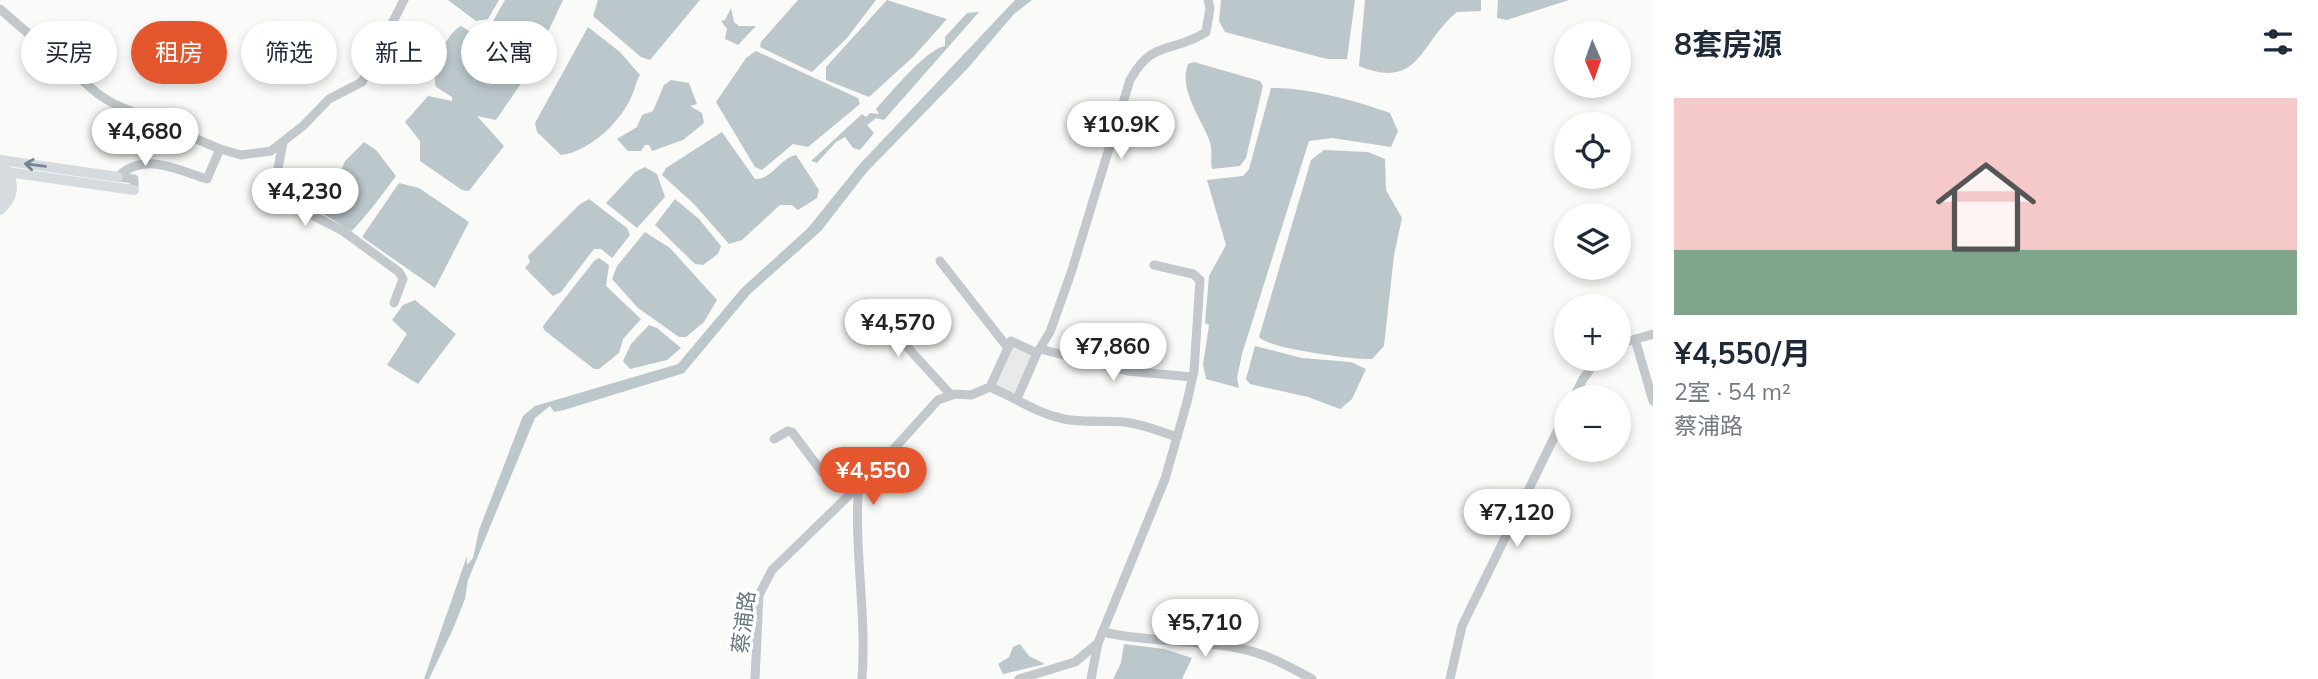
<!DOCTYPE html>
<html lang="zh">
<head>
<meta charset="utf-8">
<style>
  body { margin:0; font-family:Mulish,"Noto Sans SC",sans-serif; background:#f6f6f7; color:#1f2937; height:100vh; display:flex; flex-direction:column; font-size:26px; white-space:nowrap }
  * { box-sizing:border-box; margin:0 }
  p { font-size:23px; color:#747a83 }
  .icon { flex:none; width:38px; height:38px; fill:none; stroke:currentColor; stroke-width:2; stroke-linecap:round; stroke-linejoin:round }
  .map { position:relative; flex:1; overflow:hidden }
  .sheet { display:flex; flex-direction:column; background:#fff; width:665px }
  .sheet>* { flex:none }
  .banner { position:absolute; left:21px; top:21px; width:665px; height:63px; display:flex; gap:14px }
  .needle { width:46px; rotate:178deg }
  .buttons { position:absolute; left:1554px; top:21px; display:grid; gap:14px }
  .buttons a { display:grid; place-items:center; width:77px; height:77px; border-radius:50%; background:#fff; box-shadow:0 4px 10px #0003; font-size:35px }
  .price { position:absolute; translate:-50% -60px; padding:0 16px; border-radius:24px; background:#fff; color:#222; font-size:23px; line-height:46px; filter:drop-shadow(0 2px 4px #0008) }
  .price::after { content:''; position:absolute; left:50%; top:42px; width:21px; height:16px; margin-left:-10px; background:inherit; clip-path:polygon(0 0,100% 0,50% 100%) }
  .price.current { background:#e4572e; color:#fff }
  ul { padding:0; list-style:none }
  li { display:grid; align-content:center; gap:14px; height:371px; padding:0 21px }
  li span { display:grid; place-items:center; height:217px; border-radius:0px; color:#555 }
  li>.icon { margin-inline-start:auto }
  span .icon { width:126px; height:126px; fill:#fffc; stroke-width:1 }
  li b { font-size:30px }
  h2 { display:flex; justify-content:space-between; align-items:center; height:84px; padding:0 21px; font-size:30px }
  .chip { padding:0 24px; border-radius:32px; background:#fff; box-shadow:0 4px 10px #0003; font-size:24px; line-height:63px }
  .chip.current { background:#e4572e; color:#fff }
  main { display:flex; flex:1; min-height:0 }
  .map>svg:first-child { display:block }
  .built { fill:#e8e9e9 }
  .water { fill:#bbc7cb }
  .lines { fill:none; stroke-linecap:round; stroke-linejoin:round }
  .minor { stroke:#c3c8cc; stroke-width:9 }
  .major { stroke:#d6dbdf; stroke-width:10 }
  .oneway { stroke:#768591 }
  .labels { text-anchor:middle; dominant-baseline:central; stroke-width:7; stroke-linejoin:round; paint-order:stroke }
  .street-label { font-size:21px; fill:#657683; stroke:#fff }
</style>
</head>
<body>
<main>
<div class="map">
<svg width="1653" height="679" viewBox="0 0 1653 679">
  <rect width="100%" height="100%" fill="#fafaf8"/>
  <polygon class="built" points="1011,341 1037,353 1017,399 990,387"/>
  <g class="water">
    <polygon points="448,0 499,0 488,19 476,21"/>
    <polygon points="505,0 563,0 532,66 516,59 491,35 493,21"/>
    <polygon points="598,0 700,0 650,60 641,57 593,16"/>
    <polygon points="798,0 876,0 847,38 812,72 760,47 761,42"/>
    <polygon points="887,0 947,19 913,57 869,97 826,80 826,67"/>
    <polygon points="1015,0 1032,0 1014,14 968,68 866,173 821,231 750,294 684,373 564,410 554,412 550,406 535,418 468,580 465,599 453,629 429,679 424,679 467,556 467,565 473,558 479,530 523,416 535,406 678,364 741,289 808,228 859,165"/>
    <polygon points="1221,0 1355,0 1347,59 1327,59 1225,32 1219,21"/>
    <path d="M 1365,0 L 1481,0 L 1481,11 L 1457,12 C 1419,43 1420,91 1359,66 Z"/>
    <polygon points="1498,0 1569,0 1507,20 1497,18"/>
    <polygon points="731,8 734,22 739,26 756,26 738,45 725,39 727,29 721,21 725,20"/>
    <path d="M 979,12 L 884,120 L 876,118 L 867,125 L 874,133 L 860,150 L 853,148 L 845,137 L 836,142 L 817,163 L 811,161 L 862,114 L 866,117 L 870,113 L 879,114 L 876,109 C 890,94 926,49 945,46 L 945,37 L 967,13 Z"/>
    <path d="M 461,26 L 487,43 L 524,79 L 496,120 L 477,116 L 504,146 L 469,191 L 462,190 L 420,161 L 420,141 L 405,122 L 428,96 L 452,101 L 452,97 L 436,87 C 431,70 444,35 461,26 Z"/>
    <path d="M 588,27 L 620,52 L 640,75 C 635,83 636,87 632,95 C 622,121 589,152 561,155 L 537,132 L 535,123 Z"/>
    <polygon points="756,51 858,98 860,104 808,147 793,144 762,170 755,167 716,102 746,58"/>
    <path d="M 1194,62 L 1260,81 L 1263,86 L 1246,158 L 1240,166 L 1212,169 C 1210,160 1213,152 1210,142 C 1202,119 1178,90 1188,64 Z"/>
    <polygon points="671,80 689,83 697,104 690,106 702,113 704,123 683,140 652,151 649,145 645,145 641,151 628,151 617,139 637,127 642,115 653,111 664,85"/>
    <path d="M 1271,88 C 1305,87 1358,101 1390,113 L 1398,131 L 1391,147 L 1332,138 L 1309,141 L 1242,354 L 1237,378 L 1239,388 L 1206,379 L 1203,365 L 1209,325 L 1205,323 L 1209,276 L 1226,245 L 1207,180 L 1243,176 L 1249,169 Z"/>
    <path d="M 722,132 L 755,179 C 772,180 780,158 796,155 L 819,190 L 817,198 L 798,210 L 792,205 L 780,205 L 742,240 L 729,244 L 694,204 L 662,175 L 666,168 Z"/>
    <path d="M 364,142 L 376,150 L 396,176 C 390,185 356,229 351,231 L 322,213 L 345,161 Z"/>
    <path d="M 1324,150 L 1368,152 L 1385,159 L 1386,190 L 1402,218 L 1394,255 L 1384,346 L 1372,359 C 1355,360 1267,348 1259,337 L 1311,160 Z"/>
    <polygon points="645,167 657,174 665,197 637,228 606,203 635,172"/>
    <polygon points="399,183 419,188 469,222 435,288 362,237"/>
    <polygon points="589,199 627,228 630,235 612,258 601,249 594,249 561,292 553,296 525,268 530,262 528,256 580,204"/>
    <polygon points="675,199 699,219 721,246 718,254 703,265 695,264 655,225"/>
    <polygon points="645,232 670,248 717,300 704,322 686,337 679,337 638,308 612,279 617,266"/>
    <polygon points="599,258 609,265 606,286 641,319 623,339 619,353 599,369 594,369 544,330 543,326 594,261"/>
    <polygon points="415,300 456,334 418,384 387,365 407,334 392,320 403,305"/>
    <polygon points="649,325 657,328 681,348 667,360 630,369 623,361 631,344"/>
    <polygon points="1255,346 1302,358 1351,362 1366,369 1352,399 1340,409 1308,397 1250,384 1246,379"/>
    <polygon points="1020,644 1029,656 1045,664 1003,674 998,664 1009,657 1013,647"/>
    <polygon points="1124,644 1164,649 1192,658 1182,679 1113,679 1121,663"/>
  </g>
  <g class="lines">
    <g class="minor">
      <polyline points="0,9 98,94 114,104 220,149 241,155 271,151 304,125 329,99 362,82 404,0"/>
      <polyline points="283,143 275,183 278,198 343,231 399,272 403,279 394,303"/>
      <path d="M 118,177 C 143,151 178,170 207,179 L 220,149"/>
      <polyline points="118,177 134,179 134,190"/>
      <polyline points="940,261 1008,348"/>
      <polyline points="867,303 951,395"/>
      <polyline points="1635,339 1653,401"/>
      <polyline points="1619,344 1653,334"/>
      <polyline points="1040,349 1127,371 1192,377"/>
      <path d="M 1037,353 L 1050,332 L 1071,273 L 1130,80 C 1153,38 1173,54 1206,32 L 1210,8 L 1208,0"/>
      <polyline points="1574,397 1583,379 1598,359"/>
      <path d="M 1017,399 L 1037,353 L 1011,341 L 990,387 C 1016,398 1036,413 1064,419 C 1083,423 1104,420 1124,422 C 1143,424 1159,431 1177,437"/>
      <path d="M 774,439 L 788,431 L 792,432 L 822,472 L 836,476 L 855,471 L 859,479 C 853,546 867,613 862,679"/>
      <path d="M 1103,632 C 1150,643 1196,639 1242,649 C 1267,654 1290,667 1312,679"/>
      <polyline points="755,679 759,595 772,570 873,472 938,400 955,394 971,395 990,387"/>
      <polyline points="1019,679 1075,662 1098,643"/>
      <polyline points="1091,679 1098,643 1165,479 1187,402 1194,371 1200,280 1193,274 1154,265"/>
      <polyline points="1450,679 1462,626 1566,413"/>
    </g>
    <g class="major">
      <polyline points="0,160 118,177"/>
      <polyline points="0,171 134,190"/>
      <polyline points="0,177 4,190 0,201"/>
      <path d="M 0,210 C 14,198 16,183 4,167"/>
    </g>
  </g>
  <defs><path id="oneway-shaft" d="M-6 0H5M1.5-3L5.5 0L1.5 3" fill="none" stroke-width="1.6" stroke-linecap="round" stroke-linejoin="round" transform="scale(1.75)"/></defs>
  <use class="oneway" href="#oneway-shaft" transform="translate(35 165) rotate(-172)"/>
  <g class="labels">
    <g class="street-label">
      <text transform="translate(743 622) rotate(-83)">蔡浦路</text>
    </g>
  </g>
</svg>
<div class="buttons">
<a><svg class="needle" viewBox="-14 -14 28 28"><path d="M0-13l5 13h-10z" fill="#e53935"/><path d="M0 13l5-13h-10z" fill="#747a83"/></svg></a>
<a><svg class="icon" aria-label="locate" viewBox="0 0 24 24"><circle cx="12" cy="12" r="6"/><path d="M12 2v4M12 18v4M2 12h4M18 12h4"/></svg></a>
<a><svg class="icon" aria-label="layers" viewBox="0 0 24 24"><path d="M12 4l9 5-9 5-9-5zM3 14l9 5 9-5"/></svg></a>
<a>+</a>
<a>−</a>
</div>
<b class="price" style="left:1121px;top:161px">¥10.9K</b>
<b class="price" style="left:145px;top:168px">¥4,680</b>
<b class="price" style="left:305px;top:228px">¥4,230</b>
<b class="price" style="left:898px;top:359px">¥4,570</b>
<b class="price" style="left:1113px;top:383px">¥7,860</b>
<b class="price current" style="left:873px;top:507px">¥4,550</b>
<b class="price" style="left:1517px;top:549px">¥7,120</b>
<b class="price" style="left:1205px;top:659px">¥5,710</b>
<div class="banner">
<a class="chip">买房</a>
<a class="chip current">租房</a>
<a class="chip">筛选</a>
<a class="chip">新上</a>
<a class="chip">公寓</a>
</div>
</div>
<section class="sheet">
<h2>8套房源<svg class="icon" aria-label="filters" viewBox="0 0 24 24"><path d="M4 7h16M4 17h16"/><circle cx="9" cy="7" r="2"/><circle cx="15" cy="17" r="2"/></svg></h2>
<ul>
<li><span style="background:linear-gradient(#f6c9c9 70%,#7fa58c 0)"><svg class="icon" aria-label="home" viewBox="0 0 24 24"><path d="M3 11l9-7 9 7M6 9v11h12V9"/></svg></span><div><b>¥4,550/月</b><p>2室 · 54 m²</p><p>蔡浦路</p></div></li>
</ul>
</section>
</main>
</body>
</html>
